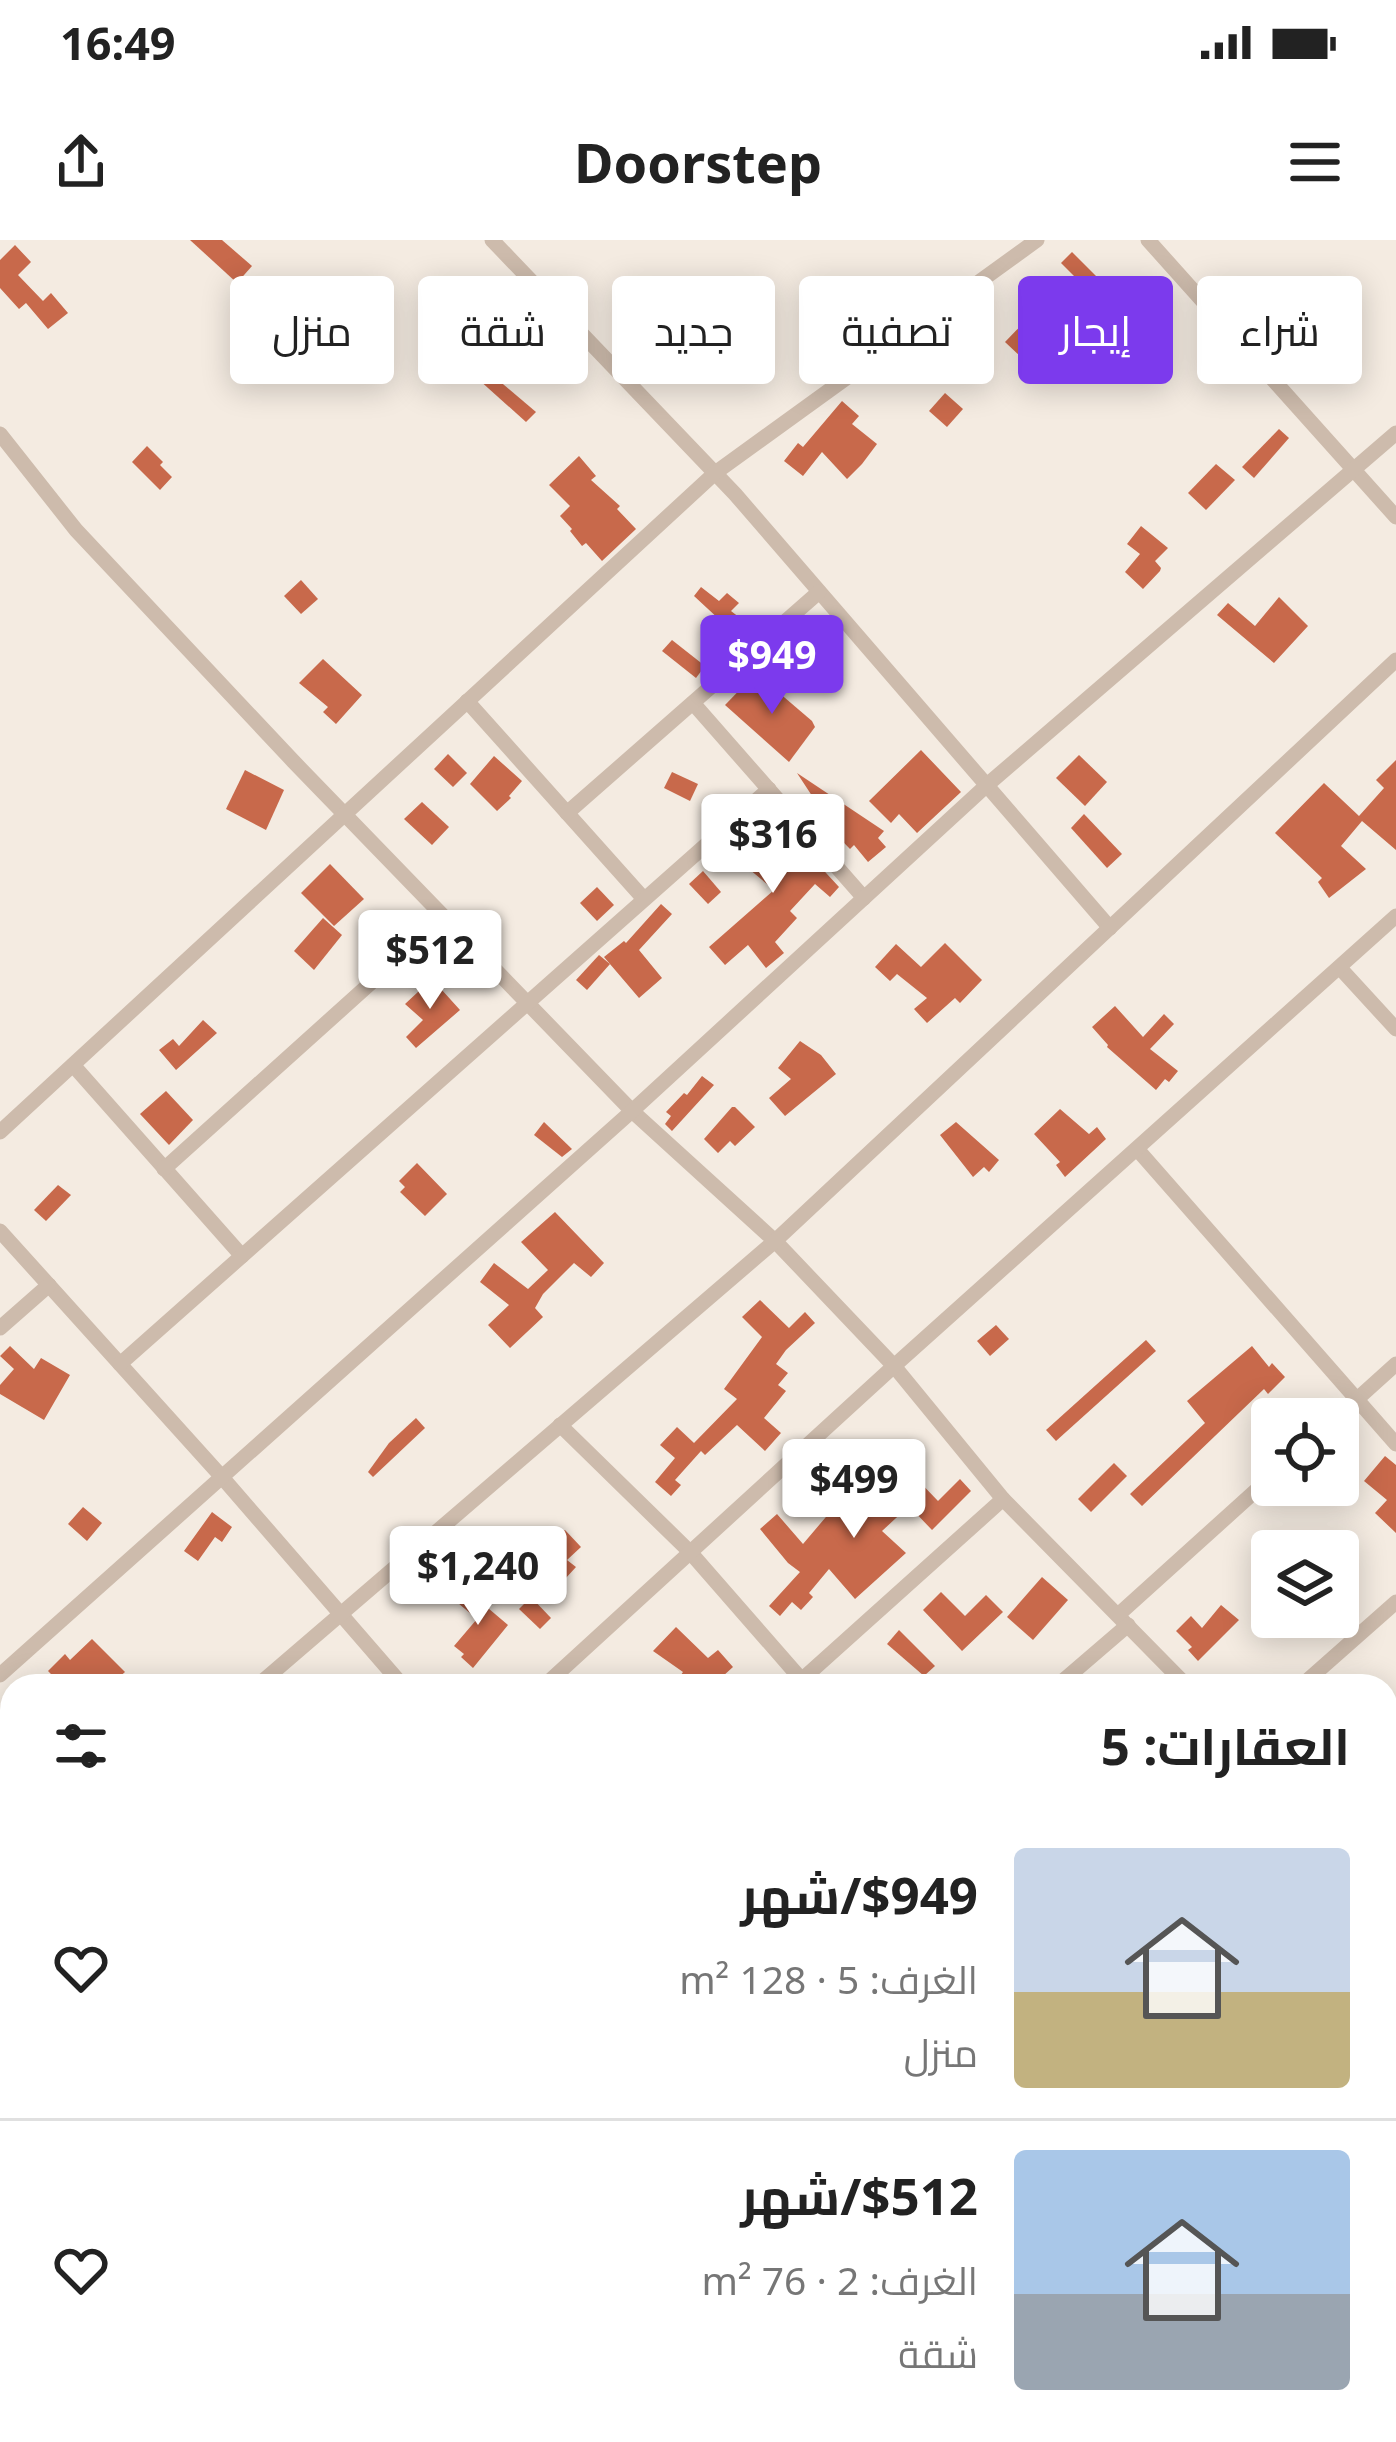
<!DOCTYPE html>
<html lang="ar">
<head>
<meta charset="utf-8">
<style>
  body { margin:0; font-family:"Noto Sans",Cairo,sans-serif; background:#f2f2f2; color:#222; direction:rtl; height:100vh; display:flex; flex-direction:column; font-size:45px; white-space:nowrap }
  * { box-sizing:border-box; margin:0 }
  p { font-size:39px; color:#767676 }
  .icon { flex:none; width:66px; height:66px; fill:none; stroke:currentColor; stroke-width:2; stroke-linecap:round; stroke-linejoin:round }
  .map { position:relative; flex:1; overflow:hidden; direction:ltr }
  .panel { position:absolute; left:0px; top:1434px; width:1398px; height:768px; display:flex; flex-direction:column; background:#fff; border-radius:36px 36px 0 0; box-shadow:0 6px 30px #0003; direction:rtl }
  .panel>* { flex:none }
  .top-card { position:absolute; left:36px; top:36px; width:1326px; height:108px; direction:rtl; display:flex; gap:24px }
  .buttons { position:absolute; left:1251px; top:1158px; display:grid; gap:24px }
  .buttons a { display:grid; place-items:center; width:108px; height:108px; border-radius:12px; background:#fff; box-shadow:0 6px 30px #0003; font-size:60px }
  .price { position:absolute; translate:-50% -102px; padding:0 27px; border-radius:12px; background:#fff; color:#222; font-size:39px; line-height:78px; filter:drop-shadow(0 3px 6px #0008) }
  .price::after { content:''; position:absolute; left:50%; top:72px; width:36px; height:27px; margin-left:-18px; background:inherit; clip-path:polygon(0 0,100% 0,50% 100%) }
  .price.current { background:#7c3aed; color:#fff }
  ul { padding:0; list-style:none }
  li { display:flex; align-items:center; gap:36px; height:300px; padding:0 48px }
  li+li { border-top:3px solid #e0e0e0 }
  li span { display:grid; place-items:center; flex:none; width:336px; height:240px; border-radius:12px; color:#555 }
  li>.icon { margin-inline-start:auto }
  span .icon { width:144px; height:144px; fill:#fffc; stroke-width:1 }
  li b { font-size:51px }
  h2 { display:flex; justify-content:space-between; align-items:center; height:144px; padding:0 48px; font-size:51px }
  .tag { padding:0 42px; border-radius:12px; background:#fff; box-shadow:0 6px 30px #0003; font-size:42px; line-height:108px }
  .tag.current { background:#7c3aed; color:#fff }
  .status { display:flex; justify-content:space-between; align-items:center; height:84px; padding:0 60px; background:#fff; direction:ltr }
  .status svg { height:33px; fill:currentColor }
  header { display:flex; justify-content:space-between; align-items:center; height:156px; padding:0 48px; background:#fff; font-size:54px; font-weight:700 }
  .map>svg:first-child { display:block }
  .building { fill:#c8694b }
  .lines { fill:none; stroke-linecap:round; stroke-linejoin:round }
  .path { stroke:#b9a596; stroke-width:3; stroke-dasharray:6 6; stroke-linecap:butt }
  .minor { stroke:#cdbbac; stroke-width:15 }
</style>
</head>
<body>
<div class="status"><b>16:49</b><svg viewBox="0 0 49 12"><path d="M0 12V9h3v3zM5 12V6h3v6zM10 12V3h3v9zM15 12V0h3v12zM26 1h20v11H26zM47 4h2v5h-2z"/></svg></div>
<header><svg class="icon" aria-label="menu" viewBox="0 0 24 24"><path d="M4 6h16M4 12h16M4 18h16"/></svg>Doorstep<svg class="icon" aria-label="share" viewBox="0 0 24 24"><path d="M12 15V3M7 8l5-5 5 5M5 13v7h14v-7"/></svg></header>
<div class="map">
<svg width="1396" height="2202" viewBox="0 0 1396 2202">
  <rect width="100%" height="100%" fill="#f4ebe1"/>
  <g class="building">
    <polygon points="190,0 222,0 252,26 237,43"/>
    <polygon points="15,5 31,22 18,35 43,61 51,53 68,73 48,89 26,63 19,69 0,48 0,20"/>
    <polygon points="1072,12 1097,37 1086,48 1061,23"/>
    <polygon points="275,53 312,93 301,103 296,98 285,108 267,87 270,83 258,72"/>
    <polygon points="735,66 752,83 733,102 716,85"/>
    <polygon points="1036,70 1052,83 1031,105 1033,107 1022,118 1005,102"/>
    <polygon points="476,121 536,172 526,182 468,130"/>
    <polygon points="945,153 963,169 947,187 929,171"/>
    <polygon points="842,161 859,176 852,184 877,204 862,224 847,239 822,212 803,236 784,221 798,203 803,207"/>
    <polygon points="1279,189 1289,198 1254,238 1242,227"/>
    <polygon points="147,206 163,222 160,225 172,237 160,250 132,222"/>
    <polygon points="579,216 596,236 591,240 620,266 617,269 636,289 602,321 586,303 582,306 570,291 572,289 560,276 570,266 549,245"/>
    <polygon points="1216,224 1235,240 1206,270 1188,253"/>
    <polygon points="1141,286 1168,308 1155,321 1161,328 1160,331 1143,349 1125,332 1140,314 1127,304"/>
    <polygon points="301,340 318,359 301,374 284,356"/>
    <polygon points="701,347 719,361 727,353 739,363 731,371 757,391 713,429 707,424 735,394 694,356"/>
    <polygon points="1279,357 1308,386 1274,423 1217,375 1228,363 1255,386"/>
    <polygon points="672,400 705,426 696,438 662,411"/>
    <polygon points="323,419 362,455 336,484 323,472 328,467 299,443"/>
    <polygon points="756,433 812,481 815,487 789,522 725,465"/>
    <polygon points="921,510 961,552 917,593 899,574 891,583 869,561"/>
    <polygon points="448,514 467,533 453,547 434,529"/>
    <polygon points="1079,515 1107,542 1085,566 1056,538"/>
    <polygon points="494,516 522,541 509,556 511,558 497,571 470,544"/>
    <polygon points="1396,520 1396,610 1362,581 1341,606 1366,629 1329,658 1318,642 1322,638 1275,593 1324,543 1359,576 1384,548 1376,540"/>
    <polygon points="245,530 284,550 266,590 226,569"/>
    <polygon points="672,532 698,544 690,561 664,548"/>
    <polygon points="797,533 884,591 878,598 886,607 868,622 854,605 850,609 815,573 820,568"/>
    <polygon points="422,562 449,587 432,605 404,579"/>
    <polygon points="1084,574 1122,614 1107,628 1071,588"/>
    <polygon points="779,582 839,647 830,657 815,644 790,671 797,678 775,702 784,713 766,728 748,705 725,725 709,707 774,650 749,629 739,612 754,600 758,607"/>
    <polygon points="330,624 364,659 334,686 301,653"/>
    <polygon points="703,631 721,652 708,664 689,644"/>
    <polygon points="597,647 614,665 597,681 580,663"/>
    <polygon points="661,664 672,674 639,710 662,738 639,758 604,717 624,701 626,703"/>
    <polygon points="323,678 342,695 314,730 294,711"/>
    <polygon points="945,703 982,740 960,763 955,758 927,783 914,769 927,758 897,734 890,741 875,727 896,704 921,727"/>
    <polygon points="599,715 610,724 587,750 576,740"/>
    <polygon points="432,739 460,770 416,808 406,797 423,780 405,764"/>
    <polygon points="1115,766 1143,797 1164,774 1174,784 1150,809 1178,831 1169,842 1165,839 1156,850 1107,807 1108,805 1092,787"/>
    <polygon points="203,780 217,793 176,830 159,810 173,799 179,806"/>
    <polygon points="800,801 821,815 836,834 785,876 769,858 791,839 778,828"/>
    <polygon points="702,836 714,845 672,891 665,884 671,876 666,872 684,853 687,855"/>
    <polygon points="166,851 193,880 169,905 140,874"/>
    <polygon points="732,867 735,867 755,887 735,906 730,901 718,913 704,899"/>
    <polygon points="1060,869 1089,894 1097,887 1106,899 1065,937 1056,925 1060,922 1034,894"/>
    <polygon points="544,882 572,909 562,917 534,895"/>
    <polygon points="956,882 999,920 989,932 984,927 973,937 940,895"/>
    <polygon points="417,923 447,954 425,976 400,952 405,947 399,941"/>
    <polygon points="58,945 71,955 46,981 34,970"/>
    <polygon points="555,972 604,1023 591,1037 574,1023 543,1054 535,1068 543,1077 510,1108 488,1085 509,1065 480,1042 494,1023 528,1049 548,1030 521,1002"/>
    <polygon points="760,1060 789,1088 805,1072 815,1083 786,1110 776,1124 788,1133 778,1145 786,1151 764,1178 781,1193 765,1211 737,1185 705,1215 701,1211 675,1240 681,1245 671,1256 655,1242 675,1218 660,1205 677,1187 694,1203 737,1159 724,1149 762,1097 742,1077"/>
    <polygon points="996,1085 1009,1099 990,1116 977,1101"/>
    <polygon points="1146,1100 1156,1111 1056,1201 1046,1190"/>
    <polygon points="10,1106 34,1129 41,1118 70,1135 44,1180 0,1154 0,1145 14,1129 0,1116"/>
    <polygon points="1252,1106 1269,1127 1272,1123 1285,1137 1268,1154 1264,1149 1142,1266 1130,1254 1205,1183 1187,1161"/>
    <polygon points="416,1178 425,1188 373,1237 368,1232 389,1203"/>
    <polygon points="1385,1216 1396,1225 1396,1293 1375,1273 1387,1260 1364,1241"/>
    <polygon points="1114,1223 1127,1236 1091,1272 1078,1259"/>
    <polygon points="912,1234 938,1261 960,1239 971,1251 932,1290 909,1266 882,1291 906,1313 855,1359 829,1329 809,1353 813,1357 801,1370 792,1362 780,1376 769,1366 800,1332 788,1323 760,1289 777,1274 803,1304 831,1271 837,1277 859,1254 874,1269"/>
    <polygon points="83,1267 102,1283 87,1301 68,1284"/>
    <polygon points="212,1272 232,1287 222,1302 215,1297 198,1321 184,1311"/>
    <polygon points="565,1290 581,1307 567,1320 576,1327 543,1363 515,1332 517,1330 494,1308 509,1293 533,1316"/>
    <polygon points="1042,1337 1068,1360 1033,1400 1007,1377"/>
    <polygon points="462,1346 508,1385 473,1428 461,1417 464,1414 454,1406 477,1379 452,1358"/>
    <polygon points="941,1352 965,1376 986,1355 1003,1372 962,1411 923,1370"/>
    <polygon points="531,1357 551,1378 540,1389 519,1369"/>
    <polygon points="1221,1365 1239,1380 1198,1421 1188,1410 1192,1407 1176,1391 1191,1376 1202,1388"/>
    <polygon points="676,1387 708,1418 718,1410 733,1427 712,1446 673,1446 683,1432 653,1411"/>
    <polygon points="899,1390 935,1426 924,1436 887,1404"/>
    <polygon points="92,1399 125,1432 109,1446 63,1446 48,1431 65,1414 70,1420"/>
  </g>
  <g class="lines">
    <polyline class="path" points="0,2074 12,2061"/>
    <g class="minor">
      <polyline points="492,0 735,254 1110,688"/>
      <polyline points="1148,0 1396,277"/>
      <polyline points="0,194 76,290 293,521 632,871 775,1001 894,1126 1003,1259 1187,1446"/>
      <polyline points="467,461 644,659"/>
      <polyline points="693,463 864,658"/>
      <polyline points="567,573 819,352"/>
      <polyline points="1340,728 1396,789"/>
      <polyline points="73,825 242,1016"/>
      <polyline points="0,892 715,233 1037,0"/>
      <polyline points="1137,909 1396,1204"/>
      <polyline points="164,929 444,677"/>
      <polyline points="0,991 221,1236 403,1446"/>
      <polyline points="0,1088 49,1045"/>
      <polyline points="120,1124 769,549"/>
      <polyline points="1335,1179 1396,1124"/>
      <polyline points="560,1185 690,1312 807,1446"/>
      <polyline points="1118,1375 1272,1236"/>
      <polyline points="0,1435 632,871 987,545 1396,193"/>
      <polyline points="797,1444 1003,1259"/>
      <polyline points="257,1446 775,1001 1396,420"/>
      <polyline points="544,1446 894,1126 1396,676"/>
      <polyline points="1057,1446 1128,1385"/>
      <polyline points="1301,1446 1396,1362"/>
      <polyline points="0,1489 12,1502"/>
      <polyline points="1386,1658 1396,1669"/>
      <polyline points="0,1668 12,1658"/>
      <polyline points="1386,1760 1396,1750"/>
      <polyline points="0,1910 12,1922"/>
      <polyline points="270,2190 281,2202"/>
      <polyline points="1104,2190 1116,2202"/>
      <polyline points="454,2202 468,2190"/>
      <polyline points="676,2202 690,2190"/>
    </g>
  </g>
</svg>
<div class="buttons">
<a><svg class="icon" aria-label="locate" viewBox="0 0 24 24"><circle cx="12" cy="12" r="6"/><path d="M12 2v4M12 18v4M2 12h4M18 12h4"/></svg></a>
<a><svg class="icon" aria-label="layers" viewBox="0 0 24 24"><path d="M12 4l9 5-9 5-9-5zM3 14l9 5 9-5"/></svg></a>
</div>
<b class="price current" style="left:772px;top:477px">$949</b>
<b class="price" style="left:773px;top:656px">$316</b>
<b class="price" style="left:430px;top:772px">$512</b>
<b class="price" style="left:854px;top:1301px">$499</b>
<b class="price" style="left:478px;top:1388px">$1,240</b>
<div class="top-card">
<a class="tag">شراء</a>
<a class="tag current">إيجار</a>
<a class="tag">تصفية</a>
<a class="tag">جديد</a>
<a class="tag">شقة</a>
<a class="tag">منزل</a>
</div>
<section class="panel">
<h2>العقارات: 5<svg class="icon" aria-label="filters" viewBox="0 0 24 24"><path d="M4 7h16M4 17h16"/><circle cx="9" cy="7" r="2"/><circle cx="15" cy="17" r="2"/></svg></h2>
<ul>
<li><span style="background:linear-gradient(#c9d6e8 60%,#c2b280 0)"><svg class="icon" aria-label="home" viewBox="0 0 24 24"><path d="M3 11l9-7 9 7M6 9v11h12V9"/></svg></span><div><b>$949/شهر</b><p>الغرف: 5 · 128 m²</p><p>منزل</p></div><svg class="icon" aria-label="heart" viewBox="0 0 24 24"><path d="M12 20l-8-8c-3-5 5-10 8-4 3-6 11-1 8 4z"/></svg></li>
<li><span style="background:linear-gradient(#a9c7e8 60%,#9aa5b1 0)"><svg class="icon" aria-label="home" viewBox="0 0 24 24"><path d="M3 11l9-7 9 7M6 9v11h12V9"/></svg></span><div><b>$512/شهر</b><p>الغرف: 2 · 76 m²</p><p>شقة</p></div><svg class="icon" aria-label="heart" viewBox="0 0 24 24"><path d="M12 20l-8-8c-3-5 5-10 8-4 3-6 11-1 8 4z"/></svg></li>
</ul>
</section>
</div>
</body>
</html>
